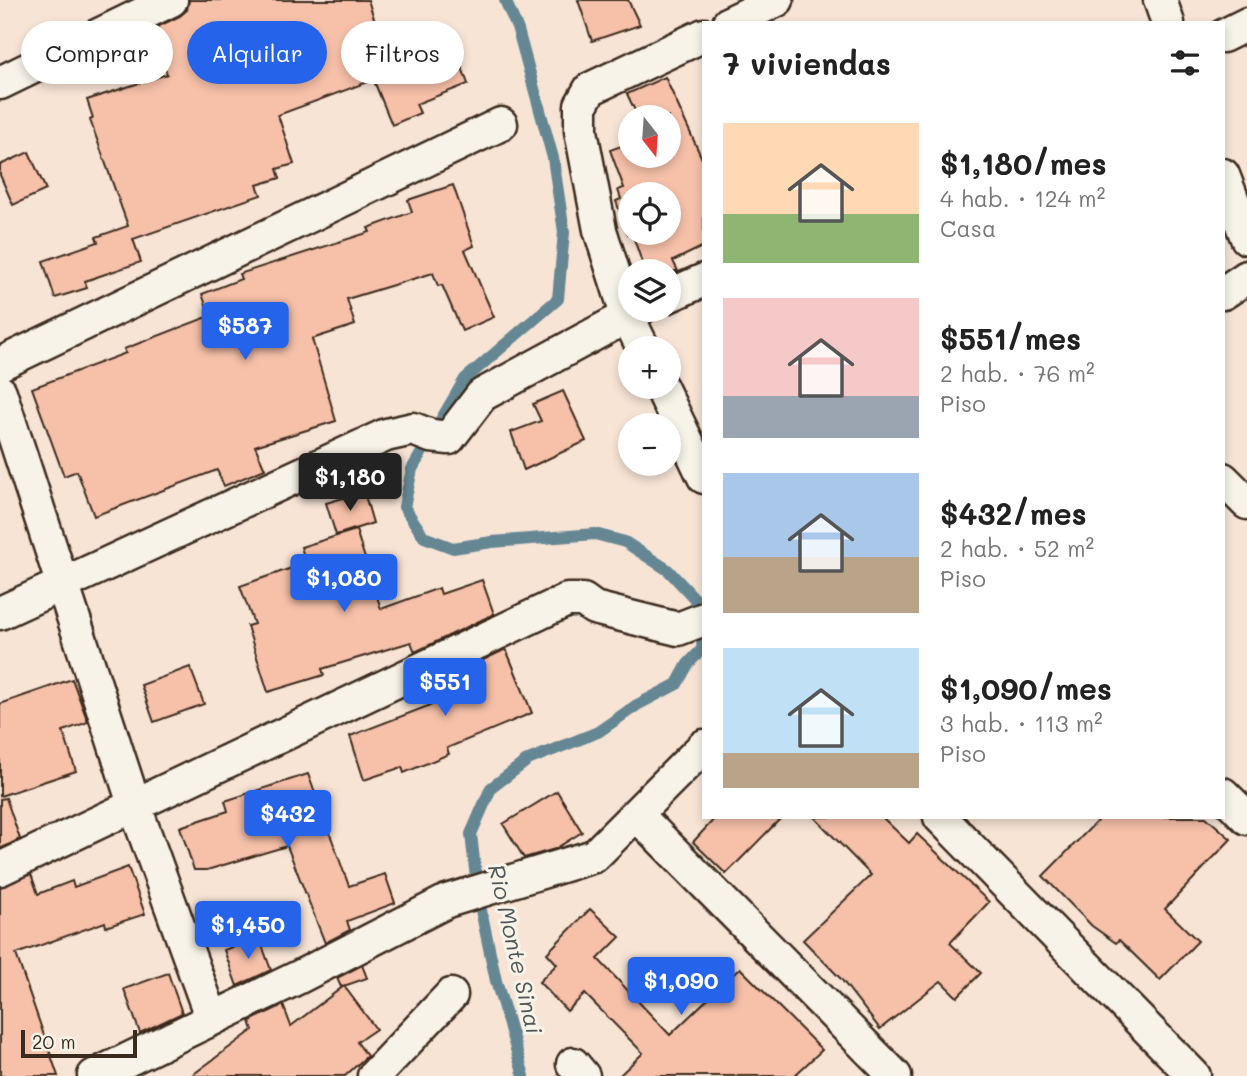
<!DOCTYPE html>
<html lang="es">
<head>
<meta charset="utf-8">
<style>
  body { margin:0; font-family:Mali,sans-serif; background:#f2f2f2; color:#222; height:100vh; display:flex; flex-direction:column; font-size:26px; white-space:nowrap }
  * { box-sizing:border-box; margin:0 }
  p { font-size:23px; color:#767676 }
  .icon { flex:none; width:38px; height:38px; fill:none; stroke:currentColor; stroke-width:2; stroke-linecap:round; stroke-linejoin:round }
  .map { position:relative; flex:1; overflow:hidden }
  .side { position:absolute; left:702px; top:21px; width:523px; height:798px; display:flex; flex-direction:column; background:#fff; border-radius:0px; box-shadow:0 4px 10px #0003 }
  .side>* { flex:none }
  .guide { position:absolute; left:21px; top:21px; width:576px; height:63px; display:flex; gap:14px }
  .needle { width:46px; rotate:163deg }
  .tools { position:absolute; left:618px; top:105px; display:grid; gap:14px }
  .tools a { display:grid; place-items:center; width:63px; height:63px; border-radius:50%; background:#fff; box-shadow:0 4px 10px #0003; font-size:35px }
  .scale { position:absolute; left:21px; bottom:18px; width:116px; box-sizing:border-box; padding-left:7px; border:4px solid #3b2a1e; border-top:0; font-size:19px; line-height:24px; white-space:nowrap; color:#3b2a1e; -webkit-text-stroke:5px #f7f3e8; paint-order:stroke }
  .price { position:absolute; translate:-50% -60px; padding:0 16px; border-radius:7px; background:#2563eb; color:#fff; font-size:23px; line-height:46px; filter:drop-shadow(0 2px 4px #0008) }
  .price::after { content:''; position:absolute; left:50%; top:42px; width:21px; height:16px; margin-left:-10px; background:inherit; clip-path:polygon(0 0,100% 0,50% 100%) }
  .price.active { background:#222; color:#fff }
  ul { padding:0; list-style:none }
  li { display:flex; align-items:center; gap:21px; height:175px; padding:0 21px }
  li span { display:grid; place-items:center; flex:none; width:196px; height:140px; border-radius:0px; color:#555 }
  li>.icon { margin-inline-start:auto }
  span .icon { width:84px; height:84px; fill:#fffc; stroke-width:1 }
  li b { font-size:30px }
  h2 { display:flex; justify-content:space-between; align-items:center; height:84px; padding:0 21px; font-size:30px }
  .chip { padding:0 24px; border-radius:32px; background:#fff; box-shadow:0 4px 10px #0003; font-size:24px; line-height:63px }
  .chip.active { background:#2563eb; color:#fff }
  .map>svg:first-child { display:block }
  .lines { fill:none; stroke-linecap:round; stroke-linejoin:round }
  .stream { stroke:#658794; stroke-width:12 }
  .building { fill:#f6c0a9; stroke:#3b2a1e; stroke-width:2 }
  .street-casing { stroke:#3b2a1e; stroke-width:37 }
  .street { stroke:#f7f3e8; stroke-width:32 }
  .labels { text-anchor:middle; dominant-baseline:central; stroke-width:6; stroke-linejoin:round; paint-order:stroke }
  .water-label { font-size:23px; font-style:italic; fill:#505859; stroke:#f7f3e8 }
</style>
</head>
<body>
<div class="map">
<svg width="1247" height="1076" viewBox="0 0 1247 1076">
  <rect width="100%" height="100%" fill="#f7e4d5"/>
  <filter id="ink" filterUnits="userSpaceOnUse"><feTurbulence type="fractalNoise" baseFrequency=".0143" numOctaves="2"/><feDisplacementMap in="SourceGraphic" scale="14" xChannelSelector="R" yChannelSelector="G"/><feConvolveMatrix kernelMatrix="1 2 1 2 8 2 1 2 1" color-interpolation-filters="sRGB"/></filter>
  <g filter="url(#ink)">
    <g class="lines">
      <polyline class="stream" points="505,0 518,30 553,158 564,232 558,299 465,379 412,469 404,507 424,537 453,548 492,542 595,534 625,542 668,570 695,599 703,648 688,664 677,684 637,705 598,732 528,760 491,788 471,834 478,896 496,981 524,1076"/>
    </g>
    <g class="building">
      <polygon points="189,0 368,0 392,73 278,115 294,164 277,169 280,178 257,185 261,195 133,239 141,262 85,281 87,288 55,298 43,261 98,242 96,237 128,226 90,120 93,118 87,100 167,74 153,29 180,16 187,10"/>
      <polygon points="578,0 628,0 640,25 592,41"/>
      <polygon points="456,51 468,84 416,104 420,113 392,125 374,81"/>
      <polygon points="665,77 704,163 704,246 673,261 678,271 645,271 632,233 668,233 668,194 630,194 632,233 628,234 616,201 621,199 618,190 624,188 610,150 627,144 623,134 630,132 630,156 668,156 668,117 638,117 627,94"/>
      <polygon points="29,152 46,190 13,205 0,175 0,165"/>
      <polygon points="453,185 474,246 465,250 494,317 462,331 442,285 438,286 433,273 347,299 355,325 312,339 336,421 255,446 265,469 224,486 217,470 94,516 77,471 64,476 32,388 126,353 124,349 210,316 202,294 241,279 239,274 370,232 368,228 412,212 408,200"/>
      <polygon points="563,391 586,441 524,470 511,432 541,421 533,404"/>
      <polygon points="364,492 373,523 336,535 326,503"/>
      <polygon points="356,530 381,609 439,588 441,594 482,580 494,614 415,652 411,642 322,669 324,675 268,692 247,626 254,624 240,586 306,563 301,547"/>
      <polygon points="506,649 532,713 447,748 449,754 404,773 402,767 364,780 350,736 436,703 429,686"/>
      <polygon points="190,667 204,704 154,722 141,685"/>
      <polygon points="72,679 88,722 63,731 76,771 0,796 0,704"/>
      <polygon points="308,774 349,886 385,874 395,903 347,921 350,930 325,943 287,846 207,870 194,870 180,827 228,811 225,801"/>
      <polygon points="557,791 582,832 555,849 524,858 503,824"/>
      <polygon points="6,798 20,839 0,849 0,799"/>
      <polygon points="716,817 782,817 726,874 693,842"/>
      <polygon points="814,817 882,817 909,843 917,834 989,902 950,943 981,973 957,997 941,981 880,1029 841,979 803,940 871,875"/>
      <polygon points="1101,817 1206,817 1231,839 1165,909 1198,941 1160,980 1119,940 1116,943 1092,926 1043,876"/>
      <polygon points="128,867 145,914 106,927 105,922 16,954 58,1076 0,1076 0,887 31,874 38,894 72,881 74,887"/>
      <polygon points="590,909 620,937 598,959 670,1035 740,968 822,1050 794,1076 619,1076 643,1053 585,994 567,1011 539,982 557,964 547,953"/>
      <polygon points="259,937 271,970 237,986 224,950"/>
      <polygon points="362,965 367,978 341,987 337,978"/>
      <polygon points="168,973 182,1013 140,1033 124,989"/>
      <polygon points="344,986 376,1029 357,1042 367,1056 345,1076 191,1076 253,1030 250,1021 283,1005 291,1026"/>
    </g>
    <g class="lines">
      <defs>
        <g id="street">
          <polyline points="1160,0 1168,23"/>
          <polyline points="729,23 777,0"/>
          <polyline points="1223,36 1247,24"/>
          <polyline points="0,83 171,0"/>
          <polyline points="1223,175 1247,238"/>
          <polyline points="1223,293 1247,277"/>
          <polyline points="668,296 704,280"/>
          <polyline points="643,348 627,315 600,230 581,131 581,105 590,89 704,35"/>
          <polyline points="0,364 501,124"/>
          <polyline points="661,387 704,477"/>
          <polyline points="0,392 134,804 212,1019"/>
          <polyline points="1223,479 1247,503"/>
          <polyline points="0,613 386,435 413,429 431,436 449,438 482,395 639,310"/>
          <polyline points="1223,794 1247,818"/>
          <polyline points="637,815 895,1076"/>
          <polyline points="940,817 1194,1076"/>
          <polyline points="0,869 567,600 583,600 594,608 678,629 704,619"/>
          <polyline points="573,1064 583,1076"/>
          <polyline points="94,1076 299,977 447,901 594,856 704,746"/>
          <polyline points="374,1076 451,995"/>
        </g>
      </defs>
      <use href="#street" class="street-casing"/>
      <use href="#street" class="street"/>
    </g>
  </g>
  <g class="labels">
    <g class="water-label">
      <text transform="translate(516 949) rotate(77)">Rio Monte Sinai</text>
    </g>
  </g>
</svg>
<div class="tools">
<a><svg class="needle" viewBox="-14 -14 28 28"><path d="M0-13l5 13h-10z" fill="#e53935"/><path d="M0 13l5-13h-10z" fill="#767676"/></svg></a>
<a><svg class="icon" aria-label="locate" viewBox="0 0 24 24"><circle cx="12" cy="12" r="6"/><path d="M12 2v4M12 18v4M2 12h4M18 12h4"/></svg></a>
<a><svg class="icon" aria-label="layers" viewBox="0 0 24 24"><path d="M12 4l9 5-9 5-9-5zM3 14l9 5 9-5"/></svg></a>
<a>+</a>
<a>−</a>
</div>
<div class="scale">20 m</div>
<b class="price" style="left:245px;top:362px">$587</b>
<b class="price active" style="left:350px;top:513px">$1,180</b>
<b class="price" style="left:344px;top:614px">$1,080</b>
<b class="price" style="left:445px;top:718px">$551</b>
<b class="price" style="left:288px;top:850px">$432</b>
<b class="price" style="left:248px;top:961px">$1,450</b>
<b class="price" style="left:681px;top:1017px">$1,090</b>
<div class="guide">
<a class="chip">Comprar</a>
<a class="chip active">Alquilar</a>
<a class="chip">Filtros</a>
</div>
<section class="side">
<h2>7 viviendas<svg class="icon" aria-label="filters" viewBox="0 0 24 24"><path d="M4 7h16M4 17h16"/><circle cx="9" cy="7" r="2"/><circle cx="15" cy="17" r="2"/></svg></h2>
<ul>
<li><span style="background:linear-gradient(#ffd9b3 65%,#8fb573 0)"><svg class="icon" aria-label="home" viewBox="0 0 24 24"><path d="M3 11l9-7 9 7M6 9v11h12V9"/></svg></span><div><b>$1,180/mes</b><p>4 hab. · 124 m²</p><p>Casa</p></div></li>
<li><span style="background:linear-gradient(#f6c9c9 70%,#9aa5b1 0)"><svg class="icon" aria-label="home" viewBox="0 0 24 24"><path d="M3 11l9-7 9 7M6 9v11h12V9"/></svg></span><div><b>$551/mes</b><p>2 hab. · 76 m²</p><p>Piso</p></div></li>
<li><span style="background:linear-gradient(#a9c7e8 60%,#b9a48a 0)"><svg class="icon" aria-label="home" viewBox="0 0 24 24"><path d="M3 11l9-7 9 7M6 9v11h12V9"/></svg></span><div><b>$432/mes</b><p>2 hab. · 52 m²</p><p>Piso</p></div></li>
<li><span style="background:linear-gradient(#bfe0f5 75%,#b9a48a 0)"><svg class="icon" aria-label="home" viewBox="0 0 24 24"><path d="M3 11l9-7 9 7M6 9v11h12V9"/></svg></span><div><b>$1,090/mes</b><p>3 hab. · 113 m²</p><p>Piso</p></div></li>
</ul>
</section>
</div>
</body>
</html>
